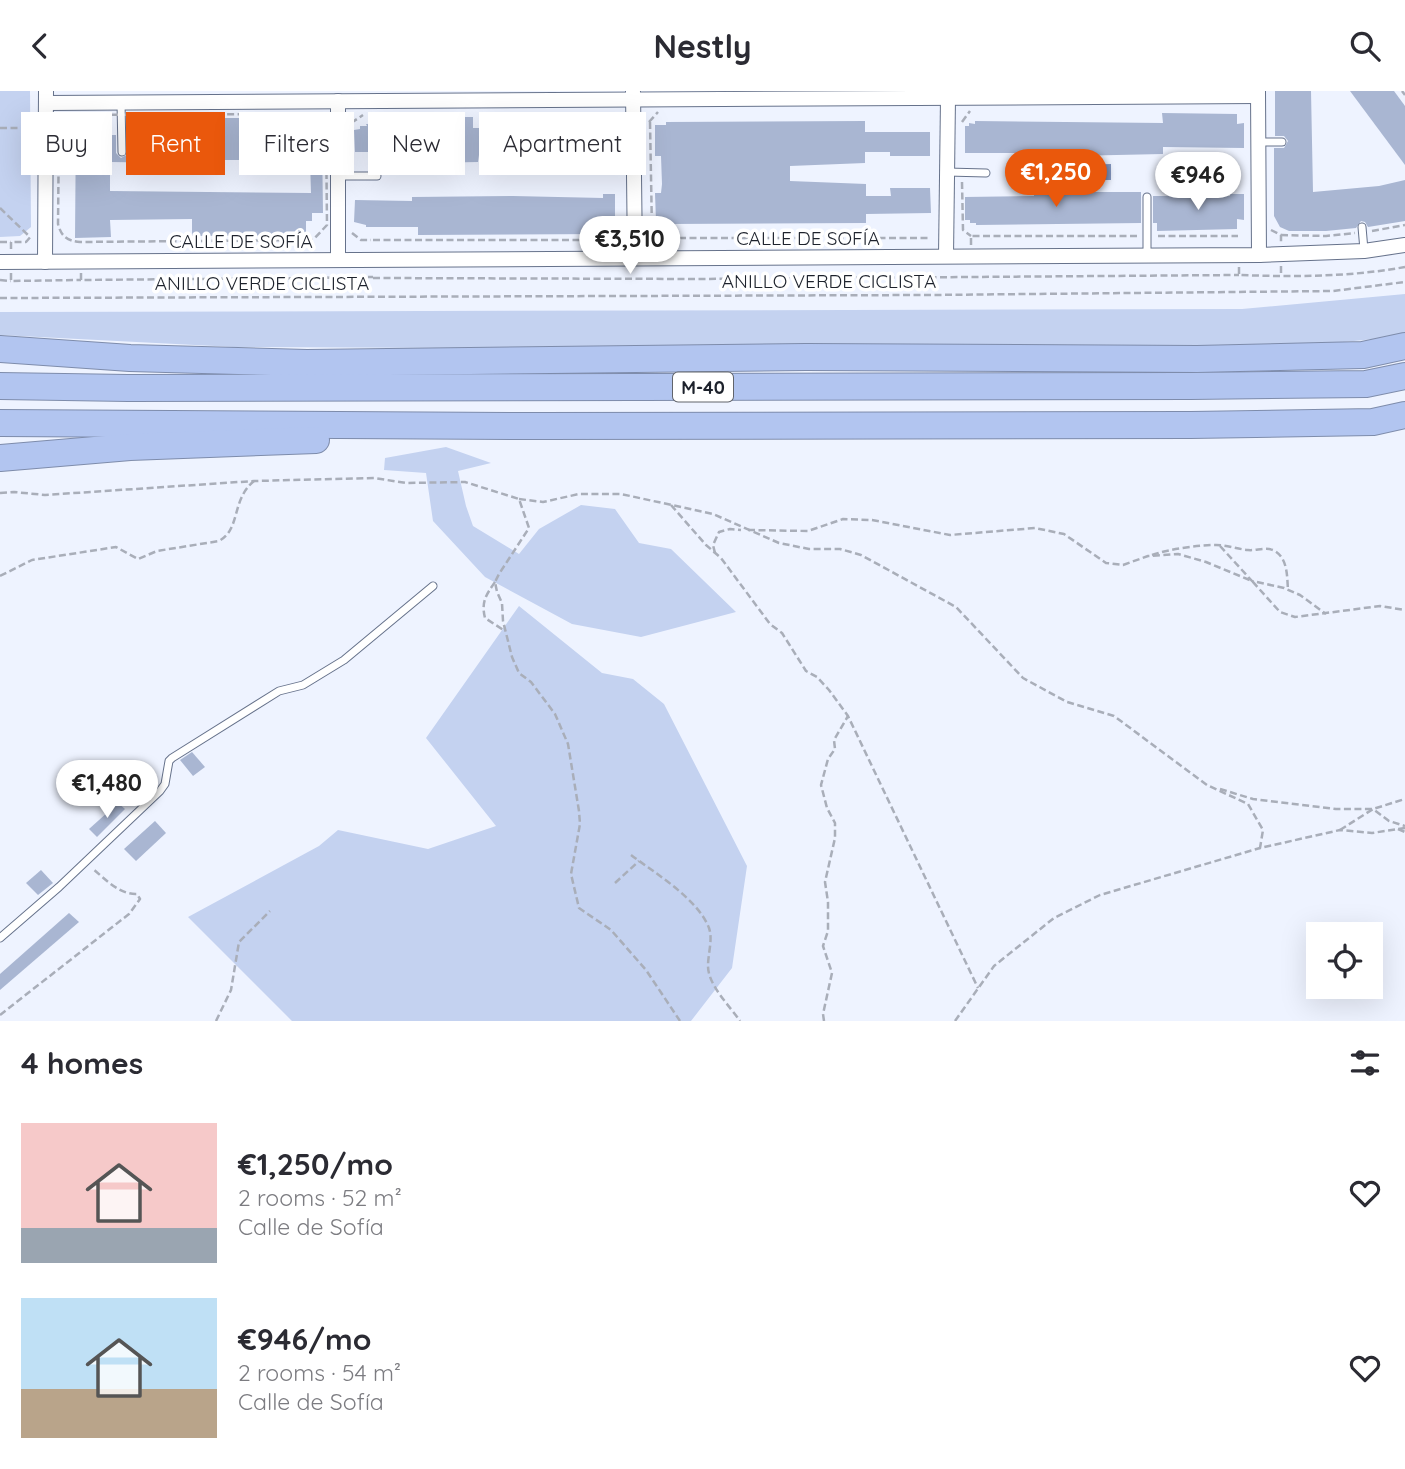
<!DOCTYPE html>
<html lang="en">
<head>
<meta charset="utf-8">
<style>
  body { margin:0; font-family:Quicksand,sans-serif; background:#f2f2f3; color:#2b2b33; height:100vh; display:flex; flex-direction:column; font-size:26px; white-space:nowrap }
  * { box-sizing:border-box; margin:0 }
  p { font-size:23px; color:#7c7c81 }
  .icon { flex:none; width:38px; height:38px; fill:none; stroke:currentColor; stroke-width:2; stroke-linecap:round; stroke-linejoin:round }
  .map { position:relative; height:930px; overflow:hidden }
  .drawer { display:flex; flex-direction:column; background:#fff; flex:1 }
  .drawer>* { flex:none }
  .banner { position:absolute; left:21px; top:21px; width:700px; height:63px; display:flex; gap:14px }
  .tools { position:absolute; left:1306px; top:831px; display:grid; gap:14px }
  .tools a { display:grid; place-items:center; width:77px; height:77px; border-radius:0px; background:#fff; box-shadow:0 7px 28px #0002; font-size:35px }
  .price { position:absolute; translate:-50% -60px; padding:0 16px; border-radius:24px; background:#fff; color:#222; font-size:23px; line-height:46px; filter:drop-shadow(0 2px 4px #0008) }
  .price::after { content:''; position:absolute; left:50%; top:42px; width:21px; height:16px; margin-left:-10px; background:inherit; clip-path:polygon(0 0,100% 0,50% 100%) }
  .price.current { background:#ea580c; color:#fff }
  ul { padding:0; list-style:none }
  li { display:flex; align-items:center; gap:21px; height:175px; padding:0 21px }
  li span { display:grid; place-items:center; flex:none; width:196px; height:140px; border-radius:0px; color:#555 }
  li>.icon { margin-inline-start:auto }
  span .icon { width:84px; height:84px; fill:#fffc; stroke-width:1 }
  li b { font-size:30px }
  h2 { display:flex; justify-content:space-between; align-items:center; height:84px; padding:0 21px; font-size:30px }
  .tag { padding:0 24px; border-radius:0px; background:#fff; box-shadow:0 7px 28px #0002; font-size:24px; line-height:63px }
  .tag.current { background:#ea580c; color:#fff }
  header { display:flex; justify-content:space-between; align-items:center; height:91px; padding:0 21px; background:#fff; font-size:32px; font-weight:800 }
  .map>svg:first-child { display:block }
  .green { fill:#c4d2f0 }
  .water { fill:#8396c0 }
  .building { fill:#a9b6d2; fill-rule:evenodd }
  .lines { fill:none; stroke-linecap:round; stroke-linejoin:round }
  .service-casing { stroke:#66728b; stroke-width:9 }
  .minor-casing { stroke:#66728b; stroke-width:16 }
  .motorway-casing { stroke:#7e8cab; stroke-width:28 }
  .path { stroke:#a9aeb9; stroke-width:2.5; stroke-dasharray:7 3.5; stroke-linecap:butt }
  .service { stroke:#fff; stroke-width:7 }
  .minor { stroke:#fff; stroke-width:14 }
  .motorway { stroke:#b2c5f0; stroke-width:26 }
  .labels { text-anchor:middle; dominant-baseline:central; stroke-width:7; stroke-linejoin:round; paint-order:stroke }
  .shield { fill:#fff; stroke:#61646b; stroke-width:2 }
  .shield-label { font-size:18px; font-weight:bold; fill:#1d222c }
  .street-label { font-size:19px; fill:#1d222c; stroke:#fff }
</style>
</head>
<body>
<header><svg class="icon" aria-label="back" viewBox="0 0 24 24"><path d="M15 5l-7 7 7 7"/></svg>Nestly<svg class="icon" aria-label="search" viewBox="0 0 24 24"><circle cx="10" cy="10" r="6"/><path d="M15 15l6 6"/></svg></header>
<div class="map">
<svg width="1405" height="930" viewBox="0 0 1405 930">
  <rect width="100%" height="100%" fill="#eef3ff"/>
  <g class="green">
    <polygon points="0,0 30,0 31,136 20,145 0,146"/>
    <polygon points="1405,203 1405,245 1292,256 854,259 234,256 0,244 0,221 1242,218"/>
    <polygon points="446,356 491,372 458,380 466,415 473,435 519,463 539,438 581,414 615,418 639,452 671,458 736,521 641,546 572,533 485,486 433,430 426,382 384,379 385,367"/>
    <polygon points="519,515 602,582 633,588 664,613 747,775 732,877 691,930 292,930 188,826 319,755 338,739 428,758 496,735 426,647"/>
  </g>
  <polygon class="water" points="1111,73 1111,89 1078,89 1078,74"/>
  <g class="building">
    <polygon points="1275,0 1311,0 1313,101 1379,95 1405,89 1405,130 1368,136 1365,131 1361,130 1356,137 1326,140 1289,140 1280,136 1274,125 1274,57 1284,57 1288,50 1284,45 1275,45"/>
    <polygon points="1350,0 1394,0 1405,15 1405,74"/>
    <polygon points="1162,22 1237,23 1237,33 1244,32 1244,57 1163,56 1163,63 1070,65 1045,65 1045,62 965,62 965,35 969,35 969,32 975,33 975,30 1163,32"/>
    <polygon points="604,25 609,30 609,37 615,37 614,69 603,68 603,62 555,60 555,65 479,64 478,71 425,72 426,61 355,61 354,39 360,38 360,35 367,35 366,33 432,32 432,26 473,26 473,37 506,37 506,26"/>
    <path d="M 180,27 L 305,27 L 305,41 L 311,41 L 311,48 L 322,48 L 323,122 L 312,122 L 312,130 L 306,130 L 306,144 L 192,145 L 192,128 L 110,129 L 111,146 L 75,147 L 76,28 L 110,28 L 110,44 L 116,44 L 116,62 L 121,67 L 128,63 L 128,44 L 179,44 ZM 180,69 L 310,69 L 311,102 L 110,100 L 110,71 L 180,72 Z"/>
    <polygon points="865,30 865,41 930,41 930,65 890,65 890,61 865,61 865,72 790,75 790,90 866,93 866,105 891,105 890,97 930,97 931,122 866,123 866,132 667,133 667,130 656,130 655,102 661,102 662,93 661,65 655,65 655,34 666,34 666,31"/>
    <polygon points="1034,101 1141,101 1141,132 976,134 976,132 970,132 970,129 965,129 965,106 1034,105"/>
    <polygon points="603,103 615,103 615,130 610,131 610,139 606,143 418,144 418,136 366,136 366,134 354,131 355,109 412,110 412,106 513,105 603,107"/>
    <polygon points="1230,103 1244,103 1244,129 1237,128 1237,138 1157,140 1157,132 1153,132 1153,105 1230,105"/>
    <polygon points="192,661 205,676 193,685 180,669"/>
    <polygon points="118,712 125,718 97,746 89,738"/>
    <polygon points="155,730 166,742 136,770 124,758"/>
    <polygon points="41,779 53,792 38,804 26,792"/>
    <polygon points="69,822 79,831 0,899 0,883"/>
  </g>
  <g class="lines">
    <defs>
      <g id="service">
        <polyline points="121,12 122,61"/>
        <polyline points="1258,51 1282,51"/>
        <polyline points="947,81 986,82"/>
        <polyline points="339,85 377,85"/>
        <polyline points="1362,136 1364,159"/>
        <polyline points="1147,164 1147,106"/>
        <polyline points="0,847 59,796 160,700 165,693 169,670 172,667 279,600 303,594 344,569 433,495"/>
      </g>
      <g id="minor">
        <polyline points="1258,0 1259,164"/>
        <polyline points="633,1 635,167"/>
        <polyline points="46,12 1258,5"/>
        <polyline points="946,165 948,7"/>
        <polyline points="338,169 338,10"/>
        <polyline points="0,171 1259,164 1364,160 1405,154"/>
        <polyline points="45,171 46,0"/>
      </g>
      <g id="motorway">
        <polyline points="0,258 130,267 307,272 806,266 1197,268 1363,264 1405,255"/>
        <polyline points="0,295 128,297 1191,295 1366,293 1405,285"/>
        <polyline points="0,332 530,335 1191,334 1373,331 1405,324"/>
        <polyline points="0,367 130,356 316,349"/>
      </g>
    </defs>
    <use href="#service" class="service-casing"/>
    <use href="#minor" class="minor-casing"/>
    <use href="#motorway" class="motorway-casing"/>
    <g class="path">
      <polyline points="1402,0 1405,4"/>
      <polyline points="610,22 619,33"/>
      <path d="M 314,23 L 326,35 L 327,134 L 313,149 L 80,151 C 67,150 61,145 58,133 L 59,34 L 68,24 Z"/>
      <polyline points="649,31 658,21"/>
      <polyline points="650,31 652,140"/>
      <polyline points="962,31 970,20"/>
      <polyline points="351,32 363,24"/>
      <polyline points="0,37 32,37"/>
      <polyline points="962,91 963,139 971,145"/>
      <polyline points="0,117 30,146"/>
      <polyline points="1271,139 1281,144 1281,151"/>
      <polyline points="646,140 652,140 658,147 658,154"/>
      <polyline points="1372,140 1405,134"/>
      <polyline points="352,142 361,149 371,149"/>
      <polyline points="1281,144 1326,145 1355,142"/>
      <polyline points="1158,145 1238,145"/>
      <polyline points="658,147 930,147"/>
      <polyline points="373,149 601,149"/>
      <polyline points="0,151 11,151"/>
      <polyline points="971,154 971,145 1137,145"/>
      <polyline points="601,156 601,149 612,150 622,140"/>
      <polyline points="11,158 11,151 26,151 32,144"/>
      <polyline points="1281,175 1281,185"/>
      <path d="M 1239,176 L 1239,184 C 1294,186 1350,186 1405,176"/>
      <polyline points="11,182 11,190 81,189"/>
      <polyline points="81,182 81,189 305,187"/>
      <polyline points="305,187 373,186"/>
      <polyline points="373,187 698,188 1239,184"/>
      <polyline points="0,189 11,190"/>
      <polyline points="0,207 929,204 1333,200 1405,191"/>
      <polyline points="0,402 14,401 45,404 254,390 374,387 406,392 465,391 519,408 529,437 499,483 495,491 497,501 502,512 503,530 512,566 519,582 531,591 555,623 568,653 579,720 580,733 571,783 579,817 611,839 646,879 680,930"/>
      <polyline points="519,408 543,411 579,403 621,403 713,423 779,452 809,458 840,458 861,464 956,516 1023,587 1067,611 1114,625 1207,694 1248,713 1263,739 1260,757 1340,739 1372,742 1405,737"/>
      <polyline points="671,414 706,454 721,467 770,533 782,542 806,580 817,586 829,599 848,625 978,897"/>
      <polyline points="748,439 808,440 843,428 872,429 950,444 1035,437 1064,443 1106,472 1123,474 1148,465 1178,463 1206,471 1252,490 1280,521 1295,526 1380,515 1405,519"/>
      <polyline points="1220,455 1252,490 1284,497 1300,504 1326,523"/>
      <polyline points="715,462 713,454 719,441 730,438 741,439"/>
      <path d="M 1152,464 C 1169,458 1198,454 1216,454 C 1227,454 1237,458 1248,459 C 1257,460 1266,455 1275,460 C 1288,468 1287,486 1288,499"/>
      <path d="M 0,485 L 32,469 L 116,456 L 138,468 L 157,460 L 219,450 C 241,438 231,409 254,390"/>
      <path d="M 495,491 C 486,504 481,511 485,527 L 505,540"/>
      <polyline points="1220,698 1253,708 1336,718 1373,718 1405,708"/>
      <polyline points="1398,738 1405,741"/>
      <polyline points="1340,739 1373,718 1389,730 1405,735"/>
      <path d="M 631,764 C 655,782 698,808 709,837 C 713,848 708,863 708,875 C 708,894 729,914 740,930"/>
      <polyline points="615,792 639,770"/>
      <path d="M 0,924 L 129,823 L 140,808 L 137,803 C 120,804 105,788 93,778"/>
      <polyline points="216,930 231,899 239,851 270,820"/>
      <polyline points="824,930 823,923 832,882 823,855 828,840 828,811 825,791 835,747 835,732 827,717 821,694 828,668 835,658 834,649 848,625"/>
      <polyline points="955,930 994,875 1054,827 1100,804 1260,757"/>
    </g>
    <use href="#service" class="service"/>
    <use href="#minor" class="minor"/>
    <use href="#motorway" class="motorway"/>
  </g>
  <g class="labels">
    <rect class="shield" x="673" y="281.5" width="60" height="29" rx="5"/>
    <g class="shield-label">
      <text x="703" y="296">M-40</text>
    </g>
    <g class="street-label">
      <text x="808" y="147">CALLE DE SOFÍA</text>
      <text x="241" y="150">CALLE DE SOFÍA</text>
      <text x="829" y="190">ANILLO VERDE CICLISTA</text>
      <text x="262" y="192">ANILLO VERDE CICLISTA</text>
    </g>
  </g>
</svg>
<div class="tools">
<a><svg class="icon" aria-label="locate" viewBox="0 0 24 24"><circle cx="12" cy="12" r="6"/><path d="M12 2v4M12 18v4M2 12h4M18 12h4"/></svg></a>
</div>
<b class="price current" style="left:1056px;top:118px">€1,250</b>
<b class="price" style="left:1198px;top:121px">€946</b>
<b class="price" style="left:630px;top:185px">€3,510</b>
<b class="price" style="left:107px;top:729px">€1,480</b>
<div class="banner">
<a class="tag">Buy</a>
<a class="tag current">Rent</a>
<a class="tag">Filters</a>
<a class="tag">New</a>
<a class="tag">Apartment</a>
</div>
</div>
<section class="drawer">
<h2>4 homes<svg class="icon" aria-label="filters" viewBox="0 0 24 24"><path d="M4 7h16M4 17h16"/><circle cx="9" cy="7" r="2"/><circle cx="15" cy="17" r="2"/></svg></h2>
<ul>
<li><span style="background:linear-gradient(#f6c9c9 75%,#9aa5b1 0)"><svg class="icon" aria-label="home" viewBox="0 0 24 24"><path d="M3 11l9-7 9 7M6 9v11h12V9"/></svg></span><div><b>€1,250/mo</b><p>2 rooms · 52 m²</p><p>Calle de Sofía</p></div><svg class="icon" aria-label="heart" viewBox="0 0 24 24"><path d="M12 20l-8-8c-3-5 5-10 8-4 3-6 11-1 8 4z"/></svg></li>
<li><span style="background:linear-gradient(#bfe0f5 65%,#b9a48a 0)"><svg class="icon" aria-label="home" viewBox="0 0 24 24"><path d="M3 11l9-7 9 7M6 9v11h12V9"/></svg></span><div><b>€946/mo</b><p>2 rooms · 54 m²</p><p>Calle de Sofía</p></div><svg class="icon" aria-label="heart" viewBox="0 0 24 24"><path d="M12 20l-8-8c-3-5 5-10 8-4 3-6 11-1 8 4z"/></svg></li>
</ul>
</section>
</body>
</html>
